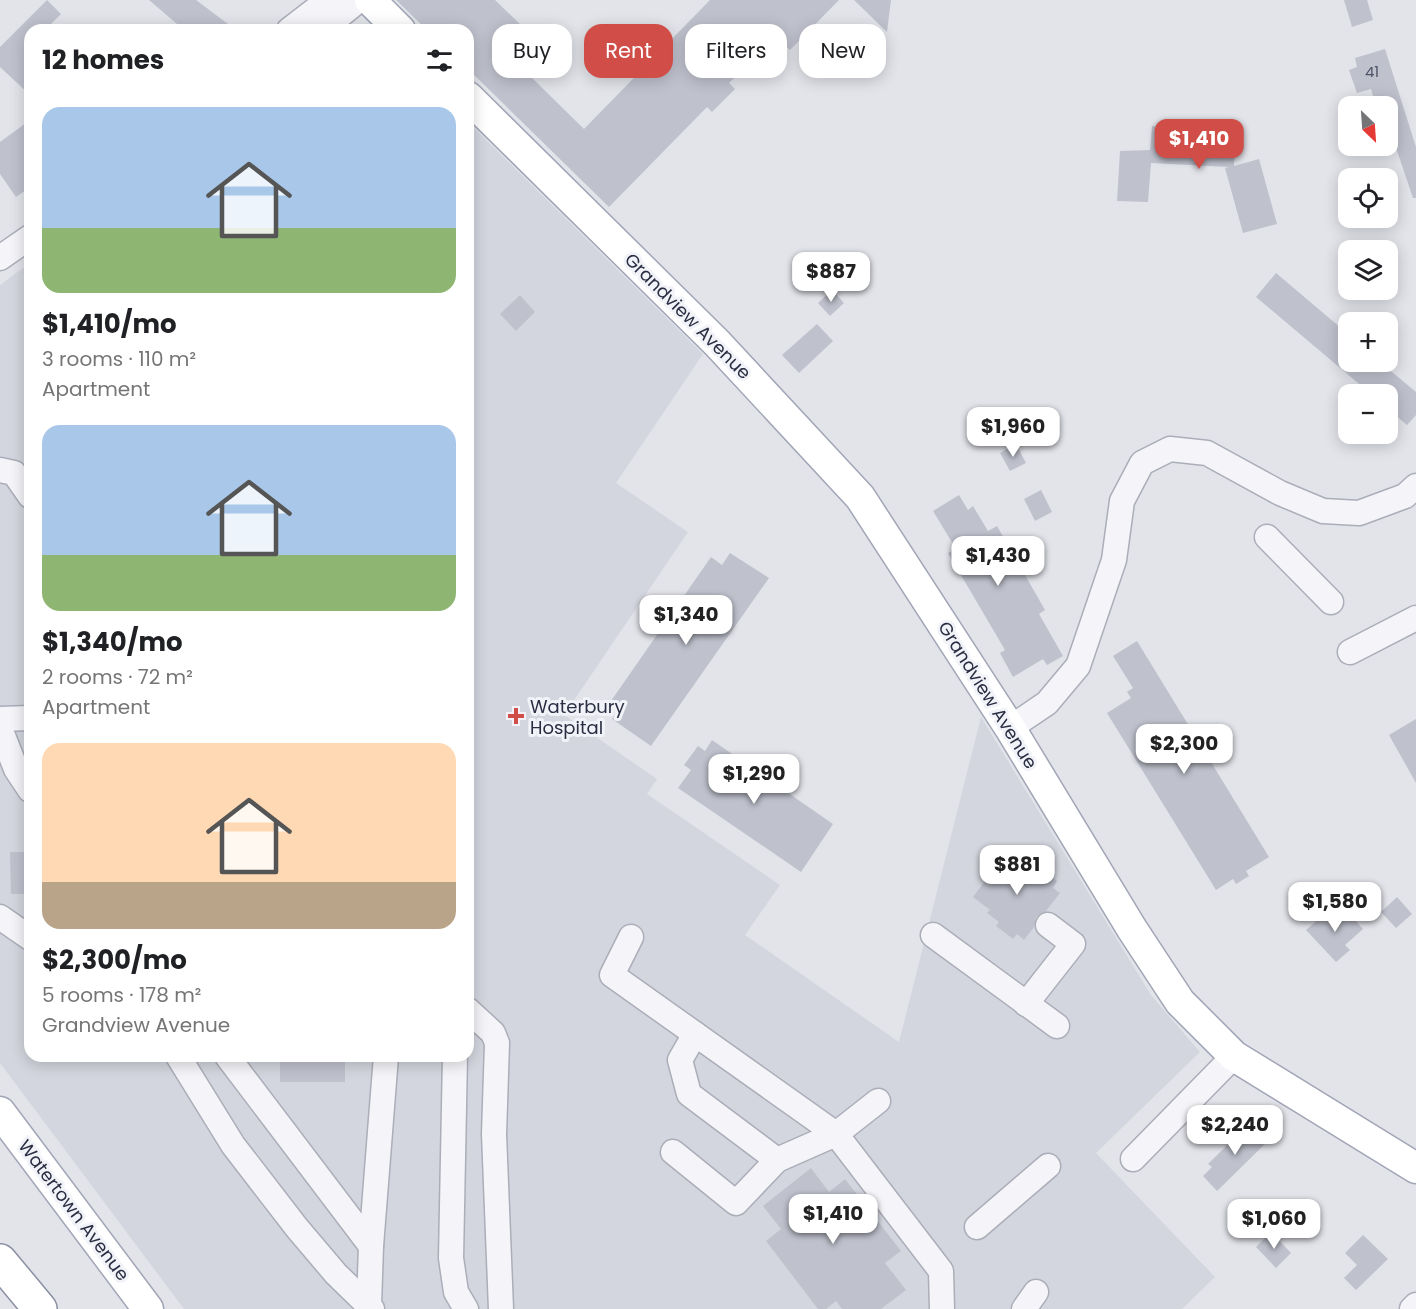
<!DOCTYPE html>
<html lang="en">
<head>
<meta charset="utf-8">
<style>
  body { margin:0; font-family:Poppins,sans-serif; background:#f6f6f6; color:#202124; height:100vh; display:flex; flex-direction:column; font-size:22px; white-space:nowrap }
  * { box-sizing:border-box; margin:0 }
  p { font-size:20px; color:#757577 }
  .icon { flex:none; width:33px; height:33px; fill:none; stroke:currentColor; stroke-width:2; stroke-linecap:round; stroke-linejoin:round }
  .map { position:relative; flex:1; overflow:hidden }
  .side { position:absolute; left:24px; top:24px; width:450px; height:1038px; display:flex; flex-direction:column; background:#fff; border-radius:18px; box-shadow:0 3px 15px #0003 }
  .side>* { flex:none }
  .top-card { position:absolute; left:492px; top:24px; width:570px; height:54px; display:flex; gap:12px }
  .needle { width:39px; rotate:155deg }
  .buttons { position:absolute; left:1338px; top:96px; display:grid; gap:12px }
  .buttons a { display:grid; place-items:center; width:60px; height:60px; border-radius:12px; background:#fff; box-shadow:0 3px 15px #0003; font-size:30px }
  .price { position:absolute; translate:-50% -51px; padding:0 14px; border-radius:12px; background:#fff; color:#222; font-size:20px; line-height:39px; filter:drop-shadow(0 2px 3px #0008) }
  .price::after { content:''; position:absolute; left:50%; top:36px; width:18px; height:14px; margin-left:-9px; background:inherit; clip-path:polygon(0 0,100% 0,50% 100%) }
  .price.active { background:#d04e47; color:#fff }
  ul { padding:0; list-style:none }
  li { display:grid; align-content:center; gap:12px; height:318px; padding:0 18px }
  li span { display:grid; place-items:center; height:186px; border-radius:18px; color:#555 }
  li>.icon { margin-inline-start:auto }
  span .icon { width:108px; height:108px; fill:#fffc; stroke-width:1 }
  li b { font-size:26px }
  h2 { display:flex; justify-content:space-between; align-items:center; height:72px; padding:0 18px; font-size:26px }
  .pill { padding:0 21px; border-radius:18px; background:#fff; box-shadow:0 3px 15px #0003; font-size:21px; line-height:54px }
  .pill.active { background:#d04e47; color:#fff }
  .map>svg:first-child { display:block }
  .built { fill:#d4d6df }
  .building { fill:#bfc1cd }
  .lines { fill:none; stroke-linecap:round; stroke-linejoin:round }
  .minor-casing { stroke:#abadb8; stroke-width:27 }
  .major-casing { stroke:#a1a5b6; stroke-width:33 }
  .highway-casing { stroke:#898ea1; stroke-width:36 }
  .minor { stroke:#f5f5f9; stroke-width:24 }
  .major { stroke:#fff; stroke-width:30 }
  .highway { stroke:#fff; stroke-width:33 }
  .poi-dot { fill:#d04e47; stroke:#f2f3f8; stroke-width:2 }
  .labels { text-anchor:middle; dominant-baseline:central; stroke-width:6; stroke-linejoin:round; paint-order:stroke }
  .number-label { font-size:15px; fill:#4f5366 }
  .street-label { font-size:18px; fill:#2a2e43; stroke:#f2f3f8 }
  .poi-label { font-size:18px; fill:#2a2e43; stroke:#f2f3f8; text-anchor:start }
</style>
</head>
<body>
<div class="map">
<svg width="1416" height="1309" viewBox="0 0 1416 1309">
  <rect width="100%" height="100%" fill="#e2e4ea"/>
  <polygon class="built" points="468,122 703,354 616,483 688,532 564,715 657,779 647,794 780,885 745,935 899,1042 981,717 1151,995 1200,1052 1096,1153 1215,1277 1182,1309 184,1309 0,1063 0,285 30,263 30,1056 468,1056"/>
  <g class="building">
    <polygon points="47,0 61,14 45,30 30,30 30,95 0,67 0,47"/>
    <polygon points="149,0 196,0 236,30 184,30"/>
    <polygon points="396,0 495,0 520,24 512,33 541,61 528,74 584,129 710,0 839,0 790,50 780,41 755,65 751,62 729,83 735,89 712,112 707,107 609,207 468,69 468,30 427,30"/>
    <polygon points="854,0 891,0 887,32"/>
    <polygon points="1344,0 1367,0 1373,20 1352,27"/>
    <polygon points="1385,49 1416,147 1416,198 1413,198 1388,124 1388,106 1376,106 1371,89 1357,93 1349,70 1357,67 1355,58"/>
    <polygon points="30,120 30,187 16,197 0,174 0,142"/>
    <polygon points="1152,126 1236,132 1234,166 1259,159 1277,224 1243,233 1225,168 1229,167 1151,163 1148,202 1117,201 1120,151 1150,150"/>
    <polygon points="1276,273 1348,334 1348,362 1380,362 1416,392 1416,415 1407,425 1388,409 1388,394 1371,394 1256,297"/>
    <polygon points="832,290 844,303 830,316 818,303"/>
    <polygon points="520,295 535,312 516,331 500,314"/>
    <polygon points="817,324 833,341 799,373 782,355"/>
    <polygon points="1016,444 1026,463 1010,471 1000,453"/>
    <polygon points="1041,490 1052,512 1035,521 1024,499"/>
    <polygon points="959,495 968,510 973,506 988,531 997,526 1045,610 1039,614 1063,656 1047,665 1043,659 1013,677 1000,653 1005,650 948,553 956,549 933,511"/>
    <polygon points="730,553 769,578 651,746 612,719 621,707 611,701 711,557 722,565"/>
    <polygon points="1137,641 1269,857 1246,871 1249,876 1236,884 1233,879 1216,890 1107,713 1131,698 1127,692 1133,688 1113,656"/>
    <polygon points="1416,719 1416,783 1389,735"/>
    <polygon points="712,740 833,824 801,872 678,788 691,770 684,765 698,746 705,751"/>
    <polygon points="10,852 30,852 30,894 11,894"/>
    <polygon points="1006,853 1028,869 1032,863 1057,881 1053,888 1060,893 1046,911 1036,917 1034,927 1024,940 1017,934 1013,939 996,926 999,922 987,913 990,910 973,897"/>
    <polygon points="1397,897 1412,914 1396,928 1381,912"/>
    <polygon points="1341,905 1363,929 1345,945 1350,950 1336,962 1306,930 1320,918 1323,921"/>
    <polygon points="345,1059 345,1082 280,1082 280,1060"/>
    <polygon points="1250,1123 1268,1141 1217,1191 1203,1176 1212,1167 1208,1164"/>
    <polygon points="811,1168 829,1192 845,1179 901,1251 885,1263 906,1290 881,1309 842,1309 836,1301 826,1309 818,1309 766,1241 781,1229 763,1206"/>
    <polygon points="1271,1232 1291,1253 1276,1268 1256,1247"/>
    <polygon points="1363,1235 1388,1259 1356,1290 1344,1278 1357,1265 1345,1253"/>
  </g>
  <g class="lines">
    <defs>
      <g id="minor">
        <polyline points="289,30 328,0"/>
        <polyline points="322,30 359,0"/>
        <polyline points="0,258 30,237"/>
        <polyline points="0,470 14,473 30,496"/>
        <polyline points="1267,537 1331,602"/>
        <polyline points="1350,652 1416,618"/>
        <polyline points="0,719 30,718"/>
        <polyline points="0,728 16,769 30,790"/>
        <polyline points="1010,728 1047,703 1078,666 1114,560 1122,501 1142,463 1170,449 1207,453 1280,493 1323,511 1359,513 1405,496 1416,486"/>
        <polyline points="0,917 30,938"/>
        <polyline points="933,935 1057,1026"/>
        <polyline points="631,937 612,975 836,1134 941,1271 942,1309"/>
        <polyline points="1026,1004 1073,944 1048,925"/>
        <polyline points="468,1010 493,1033 497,1043 494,1134 501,1309"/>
        <polyline points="695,1034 680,1060 689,1094 777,1160"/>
        <polyline points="178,1056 233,1145 297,1228 336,1274 372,1309"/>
        <polyline points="227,1056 371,1246"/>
        <polyline points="455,1056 451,1258 456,1292 466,1309"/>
        <polyline points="673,1152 736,1203 777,1160 836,1134 878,1101"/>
        <polyline points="1133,1159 1234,1056"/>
        <polyline points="977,1227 1048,1166"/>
        <polyline points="369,1305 371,1246 386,1056"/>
        <polyline points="1024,1309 1036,1292"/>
        <polyline points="1412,1309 1416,1305"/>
      </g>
      <g id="major">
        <polyline points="370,0 400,30"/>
        <polyline points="468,97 717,343 860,497 1010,728 1132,929 1180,1002 1234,1056 1416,1168"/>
        <polyline points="0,1112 148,1309"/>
      </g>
      <polyline id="highway" points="0,1261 40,1309"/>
    </defs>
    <use href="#minor" class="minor-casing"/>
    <use href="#major" class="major-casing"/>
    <use href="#highway" class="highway-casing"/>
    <use href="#minor" class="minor"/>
    <use href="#major" class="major"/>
    <use href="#highway" class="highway"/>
  </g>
  <path class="poi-dot" d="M513 707h6v6h6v6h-6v6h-6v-6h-6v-6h6z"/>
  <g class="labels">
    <g class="number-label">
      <text x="1372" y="71">41</text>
    </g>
    <g class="street-label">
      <text transform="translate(688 316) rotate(45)">Grandview Avenue</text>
      <text transform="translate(988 695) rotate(58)">Grandview Avenue</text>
      <text transform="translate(74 1210) rotate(53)">Watertown Avenue</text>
    </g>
    <g class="poi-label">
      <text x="530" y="706">Waterbury<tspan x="530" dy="21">Hospital</tspan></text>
    </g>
  </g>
</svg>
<div class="buttons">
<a><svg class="needle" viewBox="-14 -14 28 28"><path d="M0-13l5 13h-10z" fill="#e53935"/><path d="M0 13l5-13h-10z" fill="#757577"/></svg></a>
<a><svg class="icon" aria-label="locate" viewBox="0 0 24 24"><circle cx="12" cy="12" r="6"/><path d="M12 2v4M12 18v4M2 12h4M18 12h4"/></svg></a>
<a><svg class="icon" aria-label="layers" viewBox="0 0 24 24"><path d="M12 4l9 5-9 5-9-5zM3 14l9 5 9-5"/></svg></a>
<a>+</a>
<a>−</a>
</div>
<b class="price active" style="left:1199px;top:170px">$1,410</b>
<b class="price" style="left:831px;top:303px">$887</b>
<b class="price" style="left:1013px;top:458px">$1,960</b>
<b class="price" style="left:998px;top:587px">$1,430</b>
<b class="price" style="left:686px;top:646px">$1,340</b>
<b class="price" style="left:1184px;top:775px">$2,300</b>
<b class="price" style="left:754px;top:805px">$1,290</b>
<b class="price" style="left:1017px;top:896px">$881</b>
<b class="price" style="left:1335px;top:933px">$1,580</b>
<b class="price" style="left:1235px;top:1156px">$2,240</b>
<b class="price" style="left:833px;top:1245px">$1,410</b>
<b class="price" style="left:1274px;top:1250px">$1,060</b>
<div class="top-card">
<a class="pill">Buy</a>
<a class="pill active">Rent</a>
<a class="pill">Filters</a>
<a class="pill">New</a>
</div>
<section class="side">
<h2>12 homes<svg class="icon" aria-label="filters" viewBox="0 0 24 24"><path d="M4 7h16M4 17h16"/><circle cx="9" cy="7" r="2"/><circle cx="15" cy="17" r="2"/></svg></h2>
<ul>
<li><span style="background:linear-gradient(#a9c7e8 65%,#8fb573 0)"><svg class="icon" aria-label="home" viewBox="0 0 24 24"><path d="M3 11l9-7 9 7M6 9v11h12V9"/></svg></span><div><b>$1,410/mo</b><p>3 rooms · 110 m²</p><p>Apartment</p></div></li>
<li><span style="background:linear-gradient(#a9c7e8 70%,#8fb573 0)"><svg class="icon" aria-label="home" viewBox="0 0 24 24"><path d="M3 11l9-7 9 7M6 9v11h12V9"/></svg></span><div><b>$1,340/mo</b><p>2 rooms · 72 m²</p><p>Apartment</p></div></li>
<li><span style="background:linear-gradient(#ffd9b3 75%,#b9a48a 0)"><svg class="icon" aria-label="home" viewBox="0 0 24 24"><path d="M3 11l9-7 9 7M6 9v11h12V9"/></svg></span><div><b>$2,300/mo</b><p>5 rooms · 178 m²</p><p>Grandview Avenue</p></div></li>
</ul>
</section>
</div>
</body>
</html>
